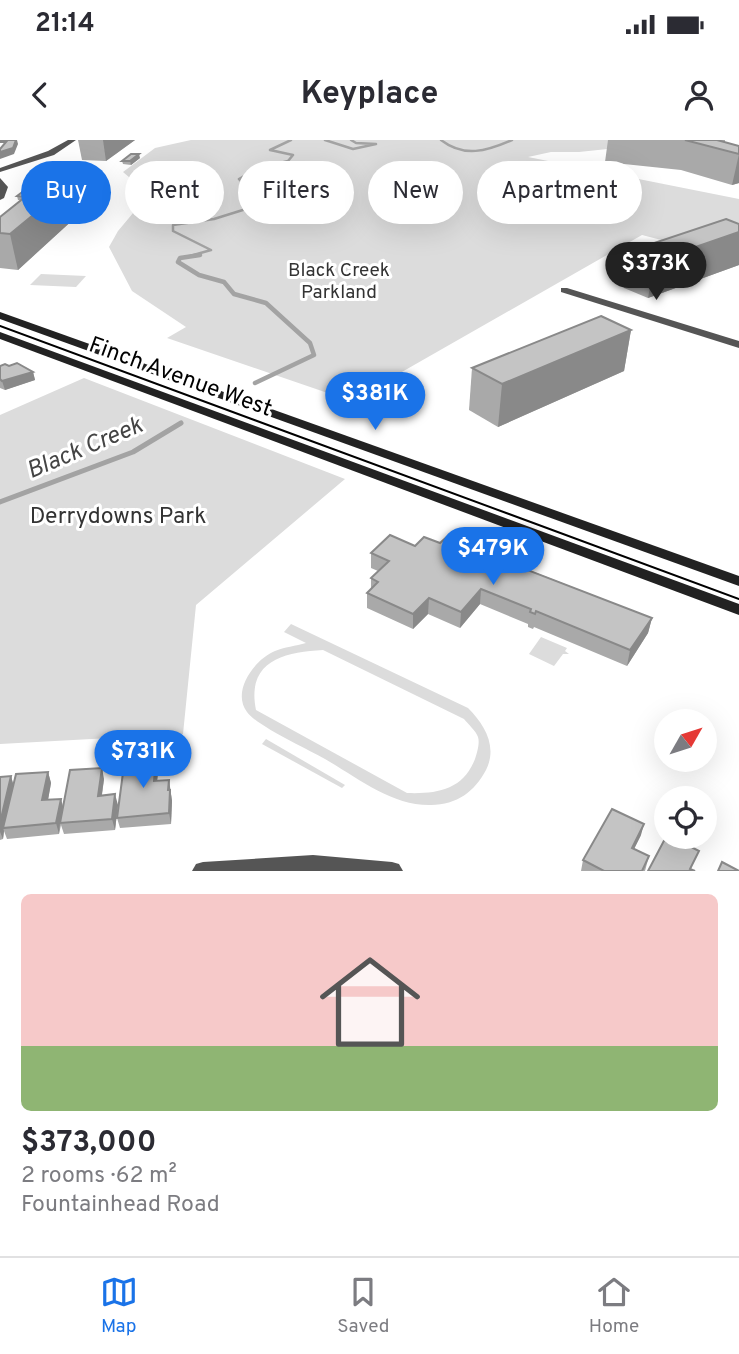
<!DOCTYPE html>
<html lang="en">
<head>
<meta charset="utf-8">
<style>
  body { margin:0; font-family:Overpass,sans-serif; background:#f7f7f7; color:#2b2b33; height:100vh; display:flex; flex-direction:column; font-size:26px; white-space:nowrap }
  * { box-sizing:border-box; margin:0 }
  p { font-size:23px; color:#7c7c81 }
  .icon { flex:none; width:38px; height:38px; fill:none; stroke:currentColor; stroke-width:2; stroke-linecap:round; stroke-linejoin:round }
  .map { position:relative; height:731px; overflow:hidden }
  .drawer { display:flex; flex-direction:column; background:#fff; flex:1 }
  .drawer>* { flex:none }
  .hud { position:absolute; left:21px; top:21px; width:698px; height:63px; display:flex; gap:14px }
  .needle { width:46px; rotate:51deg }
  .buttons { position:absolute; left:654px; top:569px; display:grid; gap:14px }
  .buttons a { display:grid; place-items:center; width:63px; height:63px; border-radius:50%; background:#fff; box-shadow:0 7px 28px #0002; font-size:35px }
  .price { position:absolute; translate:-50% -60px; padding:0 16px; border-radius:24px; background:#1a73e8; color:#fff; font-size:23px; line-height:46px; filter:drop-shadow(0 2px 4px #0008) }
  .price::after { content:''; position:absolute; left:50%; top:42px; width:21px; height:16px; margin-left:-10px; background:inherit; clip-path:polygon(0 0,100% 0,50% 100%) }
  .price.active { background:#222; color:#fff }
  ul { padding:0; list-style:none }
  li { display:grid; align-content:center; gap:14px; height:371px; padding:0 21px }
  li+li { border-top:2px solid #e1e1e2 }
  li span { display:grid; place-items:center; height:217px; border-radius:10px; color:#555 }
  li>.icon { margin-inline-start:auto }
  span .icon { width:126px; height:126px; fill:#fffc; stroke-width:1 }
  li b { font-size:30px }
  .chip { padding:0 24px; border-radius:32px; background:#fff; box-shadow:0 7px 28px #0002; font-size:24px; line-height:63px }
  .chip.active { background:#1a73e8; color:#fff }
  .status { display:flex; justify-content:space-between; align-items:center; height:49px; padding:0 35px; background:#fff; direction:ltr }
  .status svg { height:19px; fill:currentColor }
  header { display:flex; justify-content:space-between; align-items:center; height:91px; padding:0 21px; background:#fff; font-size:32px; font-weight:700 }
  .dock { display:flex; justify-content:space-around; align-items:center; height:98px; border-top:2px solid #e1e1e2; background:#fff; font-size:19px; color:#7c7c81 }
  .dock a { display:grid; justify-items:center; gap:4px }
  .dock .active { color:#1a73e8 }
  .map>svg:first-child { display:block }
  .green { fill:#dcdcdc; fill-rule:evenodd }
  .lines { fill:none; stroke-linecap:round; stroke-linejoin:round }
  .stream-far2 { stroke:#a3a3a3; stroke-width:2.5 }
  .stream-far1 { stroke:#a3a3a3; stroke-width:4.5 }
  .stream { stroke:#a3a3a3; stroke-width:5 }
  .minor { fill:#555; fill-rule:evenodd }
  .secondary { fill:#222; fill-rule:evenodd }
  .tram { stroke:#000; stroke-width:2 }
  .wall { fill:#a9a9a9 }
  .shaded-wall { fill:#898989 }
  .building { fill:#c4c4c4; stroke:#898989; stroke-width:2 }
  .labels { text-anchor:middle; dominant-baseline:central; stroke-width:6; stroke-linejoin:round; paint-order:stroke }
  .far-park-label { font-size:19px; fill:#333; stroke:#fff }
  .street-label { font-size:23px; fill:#000; stroke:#fff }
  .park-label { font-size:23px; fill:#333; stroke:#fff }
  .water-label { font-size:24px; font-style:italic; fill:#444; stroke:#fff }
</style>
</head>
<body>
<div class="status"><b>21:14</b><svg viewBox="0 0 49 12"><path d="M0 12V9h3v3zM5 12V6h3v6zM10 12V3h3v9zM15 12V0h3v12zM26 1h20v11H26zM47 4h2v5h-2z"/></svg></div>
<header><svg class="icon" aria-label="back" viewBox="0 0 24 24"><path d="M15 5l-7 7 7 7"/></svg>Keyplace<svg class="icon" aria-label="person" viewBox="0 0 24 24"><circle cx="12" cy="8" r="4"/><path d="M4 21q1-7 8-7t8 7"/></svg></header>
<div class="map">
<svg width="739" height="731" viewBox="0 0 739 731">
  <rect width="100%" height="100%" fill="#fff"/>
  <g class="green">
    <polygon points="191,0 693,0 579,12 551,12 528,17 739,59 739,120 642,95 351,261 167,198 186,187 132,151 109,107 118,91 149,54 123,32 155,8"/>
    <polygon points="41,134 86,136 76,147 30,145"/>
    <polygon points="84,238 345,339 196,465 183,594 0,604 0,275"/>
    <path d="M 291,484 L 468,568 C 484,584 498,606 486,630 C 475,651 457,665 431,665 C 392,666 358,638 325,619 C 307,609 257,586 247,572 C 231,551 255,519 275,511 C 284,507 296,506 306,503 L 284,492 ZM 323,510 L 464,579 C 468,584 476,591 478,597 C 480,603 477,613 475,619 C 463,650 437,654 407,653 L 256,570 C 246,521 284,512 323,510 Z"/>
    <polygon points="541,497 567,508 565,511 569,514 563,514 554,526 529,514"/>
    <polygon points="266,599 345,645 342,648 262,604"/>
  </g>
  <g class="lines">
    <g class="stream-far2">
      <polyline points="325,0 353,9 376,4 356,3 351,0"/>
      <path d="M 441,0 C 464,18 487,11 512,0"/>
      <polyline points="190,116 211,110 173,91 173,85 214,79 246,69 253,53 239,39 256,29 288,21 293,15 270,10 291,0"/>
    </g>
    <polyline class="stream-far1" points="200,115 180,118 178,122 199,135 224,142 234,154 266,163 310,203 314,215 255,243"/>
    <polyline class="stream" points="0,362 133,312 181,283"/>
    <g class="minor">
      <polygon points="68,0 76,0 54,15 0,32 0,28 48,11"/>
      <polygon points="0,38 8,47 4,58 0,60"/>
      <polygon points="561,148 567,148 739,201 739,208 561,152"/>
      <polygon points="313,715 392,722 399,724 403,731 192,731 196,724 203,722"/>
    </g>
    <g class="secondary">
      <polygon points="0,172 739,436 739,446 0,179"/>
      <polygon points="0,192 739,464 739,475 0,199"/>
    </g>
    <polyline class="tram" points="0,186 739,459"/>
  </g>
  <g class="wall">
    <polygon points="78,0 135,0 106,21 82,20"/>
    <polygon points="608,0 725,0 725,2 739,6 739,43 732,45 681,30 605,22"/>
    <polygon points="140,18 131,25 123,24 122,21"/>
    <polygon points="29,47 77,76 18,130 0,128 0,77 22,60 18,60 17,56"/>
    <polygon points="739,84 739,125 648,158 624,148 630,111"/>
    <polygon points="631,190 624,231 498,287 469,270 472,228"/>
    <polygon points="0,226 9,226 33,232 35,240 5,250 0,248"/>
    <polygon points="440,403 506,418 506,421 652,478 648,493 627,526 534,487 533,489 528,487 528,484 480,464 460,488 428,474 413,489 367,468 367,453 371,449 371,438 378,431 371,428 371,413 415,406"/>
    <polygon points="159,623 157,641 169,640 172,661 171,684 120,688 117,678"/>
    <polygon points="48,632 51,643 48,660 63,667 104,639 102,655 118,665 115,690 64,694 61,685 59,694 7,699 4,691 3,699 0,700 0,637 11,636 13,644"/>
    <polygon points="641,695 634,709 649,716 645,731 581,731 583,720"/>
  </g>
  <g class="shaded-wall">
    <polygon points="16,0 17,0 18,4 14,14 0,19 0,12"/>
    <polygon points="103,0 135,0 106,21"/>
    <polygon points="139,14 140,18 131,25 130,21"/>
    <polygon points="739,14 739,43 732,45"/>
    <polygon points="72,43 77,76 18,130 10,94"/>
    <polygon points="739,92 739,125 648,158 655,121"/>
    <polygon points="631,190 624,231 498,287 502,244"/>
    <polygon points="33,232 35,240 5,250 2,241"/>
    <polygon points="481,449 480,464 460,488 461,472"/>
    <polygon points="429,458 428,474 413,489 413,474"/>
    <polygon points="652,478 648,493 627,526 630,510"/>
    <polygon points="157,612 159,623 156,652 154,641"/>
    <polygon points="102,628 104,639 100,667 98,656"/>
    <polygon points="48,632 51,643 46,671 42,660"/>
    <polygon points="11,636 14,647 3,688 4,691 3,699 0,692 0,683"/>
    <polygon points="169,640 172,661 171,684 169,673"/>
    <polygon points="115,654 118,665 115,690 112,679"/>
    <polygon points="61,659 64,670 60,683 59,694 56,683"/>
    <polygon points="644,684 641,695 629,719 632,708"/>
  </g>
  <g class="building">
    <polygon points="0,0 16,0 13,8 0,12 0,9 6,2 0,2"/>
    <polygon points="685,0 717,0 739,6 739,14"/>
    <polygon points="131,14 139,14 130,21 122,21"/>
    <polygon points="45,41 72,43 10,94 0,93 0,77"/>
    <polygon points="29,47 37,48 26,57 17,56"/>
    <polygon points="726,79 739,84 739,92 655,121 630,111"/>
    <polygon points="601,176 631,190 502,244 472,228"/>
    <polygon points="17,223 33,232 2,241 0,239 0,226 5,224 9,226"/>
    <polygon points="390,395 415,406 424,397 440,403 449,395 506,418 504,421 652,478 630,510 536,471 535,474 530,472 531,469 481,449 461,472 429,458 413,474 367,453 378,442 371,438 389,421 371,413"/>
    <polygon points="157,612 154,641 169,640 168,650 170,650 169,673 117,678 124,625 139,624 140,613"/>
    <polygon points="102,628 98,656 115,654 112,679 60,683 70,630"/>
    <polygon points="48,632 42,660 61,659 56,683 3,688 16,634"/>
    <polygon points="11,636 0,683 0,637"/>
    <polygon points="612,669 644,684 632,708 649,716 642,731 604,731 583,720"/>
    <polygon points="667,695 667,696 670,696 699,711 690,729 695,731 648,731"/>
    <polygon points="722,722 739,731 718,731"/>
  </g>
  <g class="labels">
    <g class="far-park-label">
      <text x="339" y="131">Black Creek<tspan x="339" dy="22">Parkland</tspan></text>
    </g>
    <g class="street-label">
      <text transform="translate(180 238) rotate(20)">Finch Avenue West</text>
    </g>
    <g class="park-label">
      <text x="118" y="377">Derrydowns Park</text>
    </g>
    <g class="water-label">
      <text transform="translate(85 309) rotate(-23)">Black Creek</text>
    </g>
  </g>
</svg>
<div class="buttons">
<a><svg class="needle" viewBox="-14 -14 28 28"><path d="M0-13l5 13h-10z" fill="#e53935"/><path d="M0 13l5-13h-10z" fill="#7c7c81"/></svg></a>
<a><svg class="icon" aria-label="locate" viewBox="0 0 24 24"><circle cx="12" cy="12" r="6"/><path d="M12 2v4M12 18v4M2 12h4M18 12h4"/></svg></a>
</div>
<b class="price active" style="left:656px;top:162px">$373K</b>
<b class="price" style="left:375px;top:292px">$381K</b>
<b class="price" style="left:493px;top:447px">$479K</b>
<b class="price" style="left:143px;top:650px">$731K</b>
<div class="hud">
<a class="chip active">Buy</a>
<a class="chip">Rent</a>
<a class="chip">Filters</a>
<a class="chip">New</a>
<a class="chip">Apartment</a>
</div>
</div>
<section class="drawer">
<ul>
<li><span style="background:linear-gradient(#f6c9c9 70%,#8fb573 0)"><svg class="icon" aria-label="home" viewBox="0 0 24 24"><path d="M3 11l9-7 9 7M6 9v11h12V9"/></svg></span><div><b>$373,000</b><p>2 rooms · 62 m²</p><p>Fountainhead Road</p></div></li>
</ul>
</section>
<nav class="dock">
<a class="active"><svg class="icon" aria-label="map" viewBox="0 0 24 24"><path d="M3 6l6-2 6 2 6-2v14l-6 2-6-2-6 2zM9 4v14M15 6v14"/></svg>Map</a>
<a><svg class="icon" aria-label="saved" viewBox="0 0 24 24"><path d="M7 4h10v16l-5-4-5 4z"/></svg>Saved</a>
<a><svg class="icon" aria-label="home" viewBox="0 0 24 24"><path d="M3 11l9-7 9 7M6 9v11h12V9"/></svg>Home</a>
</nav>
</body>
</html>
